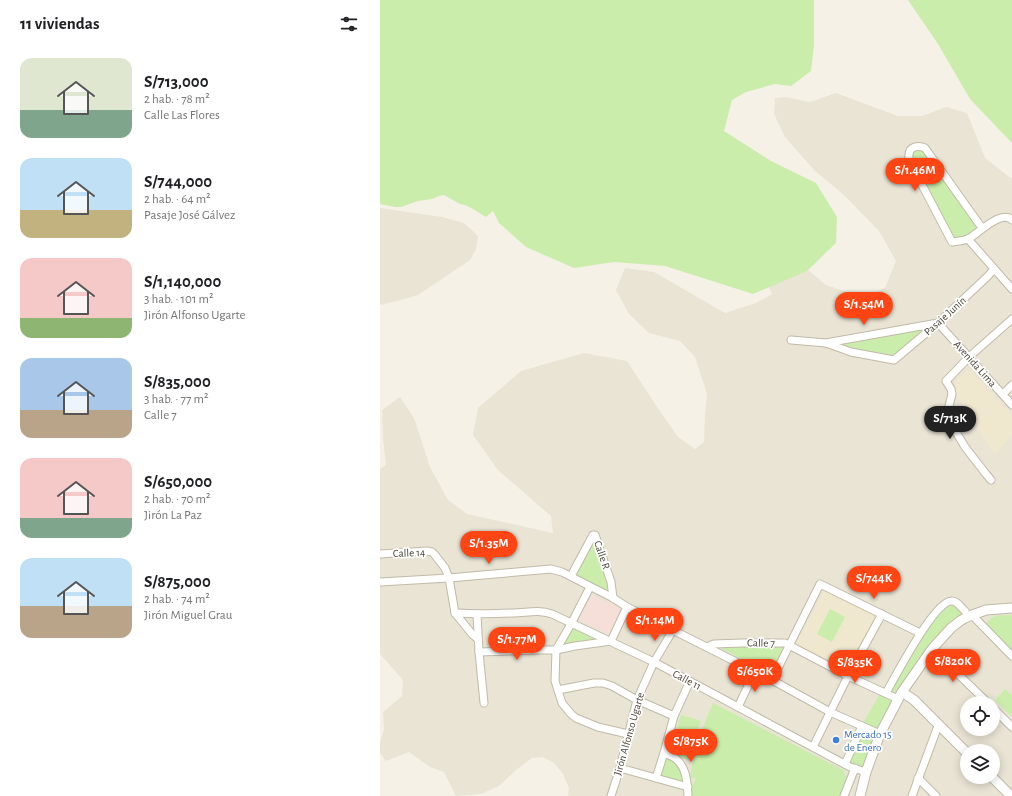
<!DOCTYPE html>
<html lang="es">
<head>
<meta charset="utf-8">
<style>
  body { margin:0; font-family:"Alegreya Sans",sans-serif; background:#f2f2f2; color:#202124; height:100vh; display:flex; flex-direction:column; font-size:15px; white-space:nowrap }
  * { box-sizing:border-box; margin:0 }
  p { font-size:13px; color:#757577 }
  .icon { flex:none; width:22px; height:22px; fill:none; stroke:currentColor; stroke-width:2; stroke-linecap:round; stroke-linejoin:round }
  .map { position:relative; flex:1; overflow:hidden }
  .details { display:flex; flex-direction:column; background:#fff; width:380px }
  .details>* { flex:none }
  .buttons { position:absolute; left:580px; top:696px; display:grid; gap:8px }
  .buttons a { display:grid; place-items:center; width:40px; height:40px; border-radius:50%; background:#fff; box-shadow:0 2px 10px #0003; font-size:20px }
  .price { position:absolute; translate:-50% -34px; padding:0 9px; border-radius:14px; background:#ff4513; color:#fff; font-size:13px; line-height:26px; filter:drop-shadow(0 1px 2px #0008) }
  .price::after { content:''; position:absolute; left:50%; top:24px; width:12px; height:9px; margin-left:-6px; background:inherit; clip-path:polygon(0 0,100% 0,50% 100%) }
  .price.current { background:#222; color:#fff }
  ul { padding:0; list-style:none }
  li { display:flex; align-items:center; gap:12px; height:100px; padding:0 20px }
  li span { display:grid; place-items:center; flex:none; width:112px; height:80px; border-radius:12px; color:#555 }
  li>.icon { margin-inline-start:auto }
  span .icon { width:48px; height:48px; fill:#fffc; stroke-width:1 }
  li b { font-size:17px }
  h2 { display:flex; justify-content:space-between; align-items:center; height:48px; padding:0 20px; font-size:17px }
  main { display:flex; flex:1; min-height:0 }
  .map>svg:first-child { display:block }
  .residential { fill:#e9e4d4; fill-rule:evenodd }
  .education { fill:#efe8cf }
  .medical { fill:#f6dfd9 }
  .green { fill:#cbedab }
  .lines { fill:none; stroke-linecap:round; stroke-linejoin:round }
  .minor-casing { stroke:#c1baa8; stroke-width:9 }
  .tertiary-casing { stroke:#c1baa8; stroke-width:11 }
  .minor { stroke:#fff; stroke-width:7 }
  .tertiary { stroke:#fff; stroke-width:9 }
  .shop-dot { fill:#3f7fe0; stroke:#fff; stroke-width:1.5 }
  .labels { text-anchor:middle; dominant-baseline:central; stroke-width:3.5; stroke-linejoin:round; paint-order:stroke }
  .street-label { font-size:11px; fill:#484235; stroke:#fff }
  .shop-label { font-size:11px; fill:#366cbe; stroke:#fff; text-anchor:start }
</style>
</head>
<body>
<main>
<section class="details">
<h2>11 viviendas<svg class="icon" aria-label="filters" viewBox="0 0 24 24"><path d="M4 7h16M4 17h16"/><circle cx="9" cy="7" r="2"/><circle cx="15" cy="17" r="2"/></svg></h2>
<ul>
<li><span style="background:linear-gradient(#dfe7d0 65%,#7fa58c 0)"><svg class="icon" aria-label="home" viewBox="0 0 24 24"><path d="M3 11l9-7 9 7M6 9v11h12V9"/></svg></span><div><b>S/713,000</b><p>2 hab. · 78 m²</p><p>Calle Las Flores</p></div></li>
<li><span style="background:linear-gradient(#bfe0f5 65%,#c2b280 0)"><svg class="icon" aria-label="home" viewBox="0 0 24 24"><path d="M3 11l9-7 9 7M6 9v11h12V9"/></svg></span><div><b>S/744,000</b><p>2 hab. · 64 m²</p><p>Pasaje José Gálvez</p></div></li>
<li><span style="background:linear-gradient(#f6c9c9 75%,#8fb573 0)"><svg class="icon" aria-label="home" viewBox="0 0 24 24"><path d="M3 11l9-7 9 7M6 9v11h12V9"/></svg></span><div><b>S/1,140,000</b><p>3 hab. · 101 m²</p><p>Jirón Alfonso Ugarte</p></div></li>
<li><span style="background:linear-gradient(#a9c7e8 65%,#b9a48a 0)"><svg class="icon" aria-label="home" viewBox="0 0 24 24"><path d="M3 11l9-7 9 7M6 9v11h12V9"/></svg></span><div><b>S/835,000</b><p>3 hab. · 77 m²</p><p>Calle 7</p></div></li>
<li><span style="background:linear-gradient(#f6c9c9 75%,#7fa58c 0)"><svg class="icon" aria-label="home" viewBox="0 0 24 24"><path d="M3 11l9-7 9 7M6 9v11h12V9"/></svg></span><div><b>S/650,000</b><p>2 hab. · 70 m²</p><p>Jirón La Paz</p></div></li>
<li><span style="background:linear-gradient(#bfe0f5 60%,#b9a48a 0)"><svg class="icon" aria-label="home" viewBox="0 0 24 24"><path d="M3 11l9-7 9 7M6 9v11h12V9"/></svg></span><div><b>S/875,000</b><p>2 hab. · 74 m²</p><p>Jirón Miguel Grau</p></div></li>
</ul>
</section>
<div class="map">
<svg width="632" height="796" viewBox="0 0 632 796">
  <rect width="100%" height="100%" fill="#f5f1e6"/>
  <g class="residential">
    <path d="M 456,93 L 518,116 L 542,116 L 566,107 L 587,113 L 605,158 L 632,179 L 632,796 L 188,796 L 189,788 L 183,774 L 174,763 L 163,757 L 152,758 L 136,770 L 119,786 L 101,794 L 76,796 L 64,772 L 50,767 L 29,752 L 6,761 L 0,753 L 0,743 L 4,729 L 3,712 L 22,696 L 23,680 L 0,654 L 0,469 L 6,465 L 3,440 L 2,410 L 20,397 L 34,418 L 50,467 L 68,500 L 87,514 L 173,533 L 171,516 L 118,470 L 93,435 L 98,408 L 141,371 L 204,353 L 247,361 L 277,407 L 298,437 L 315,449 L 324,442 L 325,414 L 327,394 L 315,357 L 300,341 L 269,333 L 249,314 L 236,290 L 245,268 L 274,272 L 345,313 L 376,303 L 392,294 L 375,261 L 416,260 L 446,285 L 484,298 L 505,288 L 516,261 L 499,231 L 464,195 L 435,171 L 405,137 L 394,114 L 395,98 L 405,97 L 430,102 ZM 587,703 L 613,703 L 613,729 L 587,729 ZM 587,751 L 613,751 L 613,777 L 587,777 Z"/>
    <polygon points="0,208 62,217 84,223 98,236 96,249 90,260 38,295 17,301 0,305"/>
  </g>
  <g class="education">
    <polygon points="589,369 632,415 632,436 615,454 612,451 571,386"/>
    <polygon points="445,590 497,615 466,673 416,647 416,643"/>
  </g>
  <polygon class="medical" points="212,595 245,611 232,636 199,620"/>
  <g class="green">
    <polygon points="0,0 434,0 434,45 431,71 411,86 395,84 366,92 352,100 344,131 391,161 436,183 457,217 456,243 427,271 373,294 285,266 234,262 194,268 146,247 119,223 113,211 106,217 93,209 85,205 80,204 64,195 59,196 52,199 38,201 21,207 15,207 0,204"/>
    <polygon points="528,0 632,0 632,143 590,99 558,44"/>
    <polygon points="536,149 543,150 599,227 583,236 572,240 531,159 533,151"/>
    <polygon points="541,329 543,332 512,359 465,349 466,341"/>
    <polygon points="213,539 229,583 229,592 196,575"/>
    <polygon points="571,603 578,606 583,614 576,617 552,641 517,694 511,693 510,691 544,633 565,605"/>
    <polygon points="450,609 465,617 452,642 437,634"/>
    <path d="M 632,615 L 632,651 L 608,627 L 607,624 C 610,613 623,616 632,615 Z"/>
    <polygon points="194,625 221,639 183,645 185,640"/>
    <polygon points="335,645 406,645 391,675"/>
    <polygon points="625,689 632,695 632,715 631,716 615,700"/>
    <polygon points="500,694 512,699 498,730 483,723"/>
    <path d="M 333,703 L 463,770 L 468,780 L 462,796 L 311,796 L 311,787 L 316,778 L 310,778 C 313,752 323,726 333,703 Z"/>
    <polygon points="301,715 321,721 308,760 289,753"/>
    <polygon points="484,731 496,737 483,769 470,764"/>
    <polygon points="287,758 295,760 302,772 304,784 279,777 285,761"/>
  </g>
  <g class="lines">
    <defs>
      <g id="minor">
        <path d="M 602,228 L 545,148 C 539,145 529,146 529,155 C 528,157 530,159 530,162 L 572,242 C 577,241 583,241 588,239 C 598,234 621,209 632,220"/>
        <polyline points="588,239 632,289"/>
        <polyline points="411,340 446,343 558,323 632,405"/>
        <polyline points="446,343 471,352 514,360 558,323 608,276 614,269"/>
        <polyline points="623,394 632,385"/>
        <polyline points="611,480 606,474 585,447 570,422 569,406 572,394 571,389 566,381 589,357 632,319"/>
        <polyline points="0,554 47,551 52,552 55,555 65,568 69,578 75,613 92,634 98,639"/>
        <polyline points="191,576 213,535 215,535 231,582 233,598"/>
        <polyline points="0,582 69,578 171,569 182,572 233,598 247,607 392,680 450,712 500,734"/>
        <polyline points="210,587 191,624 176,650 175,681 182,703 191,714 196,718 218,727 248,734"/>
        <path d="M 75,613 C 94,614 113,614 132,613 C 147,613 157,609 172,614 L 274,662 L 470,767 L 486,772"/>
        <polyline points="97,614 99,652 104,703"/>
        <polyline points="592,615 632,656"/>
        <polyline points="327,647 334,644 362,643 405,643 468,676 518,699"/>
        <polyline points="552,649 608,703"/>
        <polyline points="99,652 158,650 176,650 195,646 231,641 247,607"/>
        <polyline points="392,680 440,584 540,633"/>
        <polyline points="178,690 214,683 223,683 232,686 257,700 294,716"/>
        <path d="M 506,693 C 515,677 554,602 571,601 C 577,600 581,608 585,611"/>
        <polyline points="358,707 375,671"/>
        <polyline points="613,708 632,727"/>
        <polyline points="433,747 468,676 502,614"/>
        <path d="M 284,753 C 288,755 293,756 296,759 C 307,768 307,783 308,796"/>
        <polyline points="465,764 482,726"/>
        <polyline points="240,768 308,787"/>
        <polyline points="276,778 284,753 294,716 310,681"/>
        <polyline points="538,778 556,796"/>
        <polyline points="231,796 240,768 257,700 274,662 293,630"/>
        <polyline points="464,796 475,768"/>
        <polyline points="532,796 558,726"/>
      </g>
      <g id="tertiary">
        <polyline points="522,692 534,700 587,753"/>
        <polyline points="612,777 631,796"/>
        <polyline points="480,796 486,772 500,734 522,692 552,649 571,628 580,621 585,618 592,615 606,610 632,608"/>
      </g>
    </defs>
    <use href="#minor" class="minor-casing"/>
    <use href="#tertiary" class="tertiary-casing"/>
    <use href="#minor" class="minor"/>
    <use href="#tertiary" class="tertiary"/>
  </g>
  <circle class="shop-dot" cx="456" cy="740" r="4"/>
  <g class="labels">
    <g class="street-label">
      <text transform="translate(565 316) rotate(-42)">Pasaje Junín</text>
      <text transform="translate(595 364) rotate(48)">Avenida Lima</text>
      <text transform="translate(29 553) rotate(-2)">Calle 14</text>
      <text transform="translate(222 555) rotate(71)">Calle R</text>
      <text transform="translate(381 643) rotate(1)">Calle 7</text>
      <text transform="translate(307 680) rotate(28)">Calle 11</text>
      <text transform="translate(249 734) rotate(-74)">Jirón Alfonso Ugarte</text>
    </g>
    <g class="shop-label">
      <text x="464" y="734">Mercado 15<tspan x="464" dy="13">de Enero</tspan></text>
    </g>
  </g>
</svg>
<div class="buttons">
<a><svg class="icon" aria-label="locate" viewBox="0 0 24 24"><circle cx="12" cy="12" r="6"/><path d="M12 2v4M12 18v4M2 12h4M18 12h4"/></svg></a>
<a><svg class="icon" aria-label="layers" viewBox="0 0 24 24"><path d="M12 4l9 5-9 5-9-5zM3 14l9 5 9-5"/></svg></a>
</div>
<b class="price" style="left:535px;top:192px">S/1.46M</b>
<b class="price" style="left:484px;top:326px">S/1.54M</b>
<b class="price current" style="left:570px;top:440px">S/713K</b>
<b class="price" style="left:109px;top:565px">S/1.35M</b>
<b class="price" style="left:494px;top:600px">S/744K</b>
<b class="price" style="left:275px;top:642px">S/1.14M</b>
<b class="price" style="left:137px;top:661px">S/1.77M</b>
<b class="price" style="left:573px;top:683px">S/820K</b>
<b class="price" style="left:475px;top:684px">S/835K</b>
<b class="price" style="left:375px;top:693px">S/650K</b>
<b class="price" style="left:311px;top:763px">S/875K</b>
</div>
</main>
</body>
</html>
